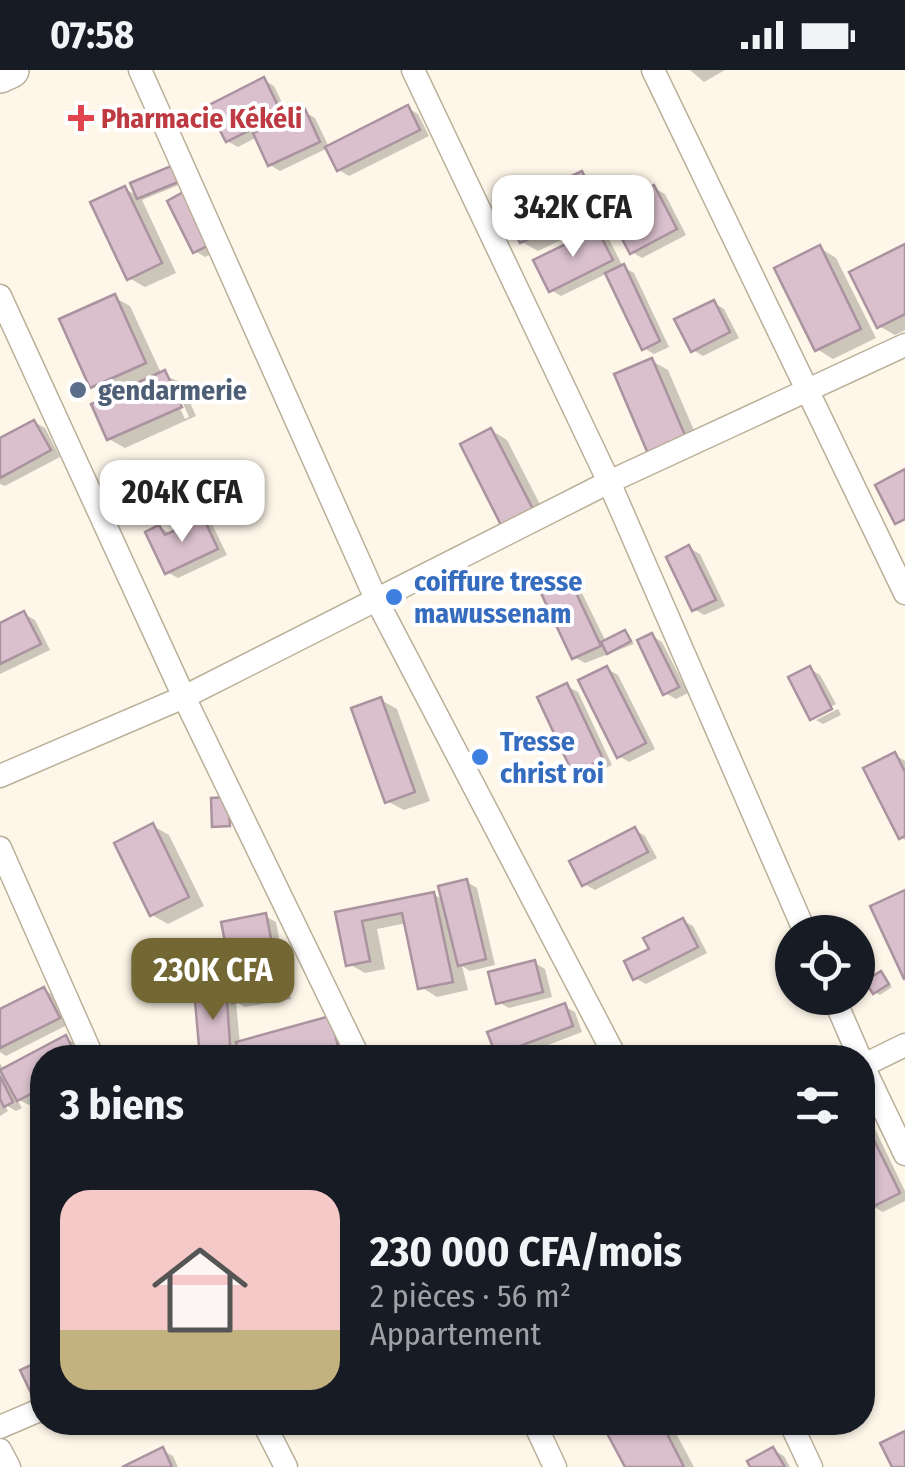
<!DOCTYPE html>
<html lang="fr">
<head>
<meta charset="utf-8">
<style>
  body { margin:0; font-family:"Fira Sans Condensed",sans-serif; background:#20242c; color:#f1f3f6; height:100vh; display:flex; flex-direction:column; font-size:38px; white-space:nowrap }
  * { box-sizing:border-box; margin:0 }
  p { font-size:32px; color:#9ea1a6 }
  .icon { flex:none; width:55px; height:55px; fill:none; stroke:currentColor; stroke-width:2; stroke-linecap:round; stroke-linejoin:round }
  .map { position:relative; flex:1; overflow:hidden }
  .side { position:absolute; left:30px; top:975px; width:845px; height:390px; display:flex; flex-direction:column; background:#171b24; border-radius:40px; box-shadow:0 2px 8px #0004 }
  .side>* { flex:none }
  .buttons { position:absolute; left:775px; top:845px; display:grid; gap:20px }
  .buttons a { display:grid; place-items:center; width:100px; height:100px; border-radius:50%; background:#171b24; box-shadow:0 2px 8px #0004; font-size:50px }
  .price { position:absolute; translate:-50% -85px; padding:0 22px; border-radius:20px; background:#fff; color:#222; font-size:32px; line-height:65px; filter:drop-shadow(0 2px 5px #0008) }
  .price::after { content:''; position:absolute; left:50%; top:60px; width:30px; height:22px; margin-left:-15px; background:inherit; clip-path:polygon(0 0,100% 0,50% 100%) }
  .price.active { background:#736734; color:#fff }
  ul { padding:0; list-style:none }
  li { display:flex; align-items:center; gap:30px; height:250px; padding:0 30px }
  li+li { border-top:2px solid #363941 }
  li span { display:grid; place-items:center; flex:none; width:280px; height:200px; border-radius:30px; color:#555 }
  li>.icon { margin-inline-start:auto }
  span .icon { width:120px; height:120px; fill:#fffc; stroke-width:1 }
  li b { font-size:42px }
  h2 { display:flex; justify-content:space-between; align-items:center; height:120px; padding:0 30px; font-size:42px }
  .status { display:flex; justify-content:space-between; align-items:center; height:70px; padding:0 50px; background:#171b24; direction:ltr }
  .status svg { height:28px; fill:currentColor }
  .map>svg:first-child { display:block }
  .shadow { fill:#0003; fill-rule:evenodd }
  .building { fill:#d9c0cc; stroke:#aa929e; stroke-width:2.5 }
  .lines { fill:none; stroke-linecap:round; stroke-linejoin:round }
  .minor-casing { stroke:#bbaf9a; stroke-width:25 }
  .primary-casing { stroke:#bbaf9a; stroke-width:38 }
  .minor { stroke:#fff; stroke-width:22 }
  .primary { stroke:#fff; stroke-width:35 }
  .health-dot { fill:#e0444e; stroke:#fff; stroke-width:4 }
  .service-dot { fill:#5c6f8a; stroke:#fff; stroke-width:4 }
  .shop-dot { fill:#3f7fe0; stroke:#fff; stroke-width:4 }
  .labels { text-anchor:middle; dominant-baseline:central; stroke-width:8; stroke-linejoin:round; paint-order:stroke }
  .health-label { font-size:28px; font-weight:bold; fill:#be3a42; stroke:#fff; text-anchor:start }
  .service-label { font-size:28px; font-weight:bold; fill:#4e5e75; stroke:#fff; text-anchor:start }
  .shop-label { font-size:28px; font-weight:bold; fill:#366cbe; stroke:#fff; text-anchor:start }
</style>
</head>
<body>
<div class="status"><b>07:58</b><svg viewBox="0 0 49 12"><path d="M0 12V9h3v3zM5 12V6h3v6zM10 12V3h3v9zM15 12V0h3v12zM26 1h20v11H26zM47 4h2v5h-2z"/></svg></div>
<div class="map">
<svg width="905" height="1397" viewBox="0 0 905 1397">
  <rect width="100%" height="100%" fill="#fef7e9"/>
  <g class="shadow">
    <polygon points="690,0 725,0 704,12"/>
    <polygon points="264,10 274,16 290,49 305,42 315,48 329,77 408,38 418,44 429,66 349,106 339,100 328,78 280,101 270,95 257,67 238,77 227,71"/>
    <polygon points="170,99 181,114 142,130 176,203 145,217 129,208 125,119 138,126"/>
    <polygon points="582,104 598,114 611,141 654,118 665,124 686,165 642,188 632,182 613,145 538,181 522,172"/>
    <polygon points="170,132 222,179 205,187 195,181"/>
    <polygon points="597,161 608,167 623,197 634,203 669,277 654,284 644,278 608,203 561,226 551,220"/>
    <polygon points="905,176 905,260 895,265 879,256"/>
    <polygon points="820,178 836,188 876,268 833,289 817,279"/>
    <path d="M 114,227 L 130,236 L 162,305 L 181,312 L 196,346 L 125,378 L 109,369 L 111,327 L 92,316 ZM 168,313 L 174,313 L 189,347 L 185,349 Z"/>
    <polygon points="714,233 724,239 739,268 703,286 693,280"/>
    <polygon points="652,291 668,300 702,379 667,394"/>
    <polygon points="34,352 45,358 60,387 5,416 0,414 0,371"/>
    <polygon points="491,360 507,370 548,450 520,464"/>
    <polygon points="203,450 213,456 227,485 178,508 167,502 159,457 170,463"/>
    <polygon points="689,478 700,484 725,536 704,545 694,539"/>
    <polygon points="569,511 579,517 606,572 625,563 634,574 585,593 574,587"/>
    <polygon points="24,544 35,550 50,580 0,604 0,556"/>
    <polygon points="652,566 662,572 688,623 676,629 665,623"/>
    <polygon points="607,599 618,605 655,679 629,692 619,686"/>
    <polygon points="810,599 820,605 836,634 815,645 815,650"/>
    <polygon points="567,616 578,622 612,695 585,708 575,702"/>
    <polygon points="381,630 397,639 430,731 404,740 387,731"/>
    <polygon points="838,639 841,645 823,654 816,650"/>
    <polygon points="895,685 905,691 905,770 901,767"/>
    <polygon points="153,756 169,765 204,836 168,854 152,845"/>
    <polygon points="635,760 645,766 657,788 595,820 584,814"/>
    <polygon points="467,812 477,818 495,895 470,901 462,896 468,920 437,927 421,917 407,853 377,859 385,899 365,903 349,894 338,844 433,824 445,831"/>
    <polygon points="265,846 276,852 291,929 245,937 236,932 240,974 330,949 354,988 202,988 225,919 233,924 236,914 224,854"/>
    <polygon points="682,850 693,856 707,883 646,914 635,908 652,880"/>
    <polygon points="535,893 545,899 552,927 509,938 498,932"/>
    <polygon points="881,904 892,917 880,925 875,922"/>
    <polygon points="44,920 55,926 69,954 6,986 0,982 0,942"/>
    <polygon points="564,936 575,942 582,962 514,988 498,983"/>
    <polygon points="66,968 76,974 83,988 42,988 42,1028 29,1035 17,1029 22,1038 16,1041 4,1034 8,1041 0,1046 0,993 4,1001"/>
    <polygon points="862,1047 872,1053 905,1121 905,1131 883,1142 872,1136"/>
    <polygon points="369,1352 394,1352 379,1358"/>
    <polygon points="604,1352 670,1352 694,1397 628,1397"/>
    <polygon points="162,1380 173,1386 178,1397 128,1397"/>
    <polygon points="773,1380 784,1386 790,1397 753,1397"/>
  </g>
  <g class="building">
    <polygon points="264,7 282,44 226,72 207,36"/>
    <polygon points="408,35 420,60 337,101 325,77"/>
    <polygon points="305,39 320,72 268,96 253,63"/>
    <polygon points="171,96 178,112 137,129 130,113"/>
    <polygon points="582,101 599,136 520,173 503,139"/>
    <polygon points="654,115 677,159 630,184 607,140"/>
    <polygon points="125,116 162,193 127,210 90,132"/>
    <polygon points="187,120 213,173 193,183 167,131"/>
    <polygon points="597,159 613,190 549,222 533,190"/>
    <polygon points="905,174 905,244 877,258 849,202"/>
    <polygon points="820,175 861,259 815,281 774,198"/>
    <polygon points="624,194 660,271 642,280 605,203"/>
    <polygon points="115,224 146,293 90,318 59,249"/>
    <polygon points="714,230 730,262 691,282 674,249"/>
    <polygon points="652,288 687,370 649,386 614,304"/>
    <polygon points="165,300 182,337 107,370 91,334"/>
    <polygon points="34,350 51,380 0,408 0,368"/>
    <polygon points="491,358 534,441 502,457 460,374"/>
    <polygon points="905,399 905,449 895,454 875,415"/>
    <polygon points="203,447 218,479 165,504 145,462 159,455 165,465"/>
    <polygon points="689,475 716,530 692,541 666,487"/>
    <polygon points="569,508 601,576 572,589 540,521"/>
    <polygon points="24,541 41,574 0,594 0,553"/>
    <polygon points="625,560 631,571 607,584 601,572"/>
    <polygon points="652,563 679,617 663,625 637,570"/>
    <polygon points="607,596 646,673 617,688 578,610"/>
    <polygon points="810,596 832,639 810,650 788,607"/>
    <polygon points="567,613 603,689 573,704 537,627"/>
    <polygon points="381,627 415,722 385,733 351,638"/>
    <polygon points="895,682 905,702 905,766 899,769 863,698"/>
    <polygon points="228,727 230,756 212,757 211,728"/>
    <polygon points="153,753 189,827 150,846 114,773"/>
    <polygon points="635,757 648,782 582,816 569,791"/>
    <polygon points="467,809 486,889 458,896 438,816"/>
    <polygon points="905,820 905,909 904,909 870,836"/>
    <polygon points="434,822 453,912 418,919 402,843 362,851 370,891 346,896 335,842"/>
    <polygon points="266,843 278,904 233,912 221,852"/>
    <polygon points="683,848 698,877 633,910 624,891 649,879 643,868"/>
    <polygon points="535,890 543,922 496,934 488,902"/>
    <polygon points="881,901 889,914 873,924 865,911"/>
    <polygon points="278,904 282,924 232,933 228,913"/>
    <polygon points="44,917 60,948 0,978 0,939"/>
    <polygon points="226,917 231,988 200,988 194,919"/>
    <polygon points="565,933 573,956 496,985 487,962"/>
    <polygon points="330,946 341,987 241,988 236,972"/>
    <polygon points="66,965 77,988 42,988 42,1018 17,1031 0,1000"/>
    <polygon points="0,1006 13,1032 4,1037 0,1029"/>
    <polygon points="862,1046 900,1123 870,1138 862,1122"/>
    <polygon points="42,1290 42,1320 32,1325 20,1300"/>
    <polygon points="601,1352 661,1352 684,1397 625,1397"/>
    <polygon points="905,1361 905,1397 892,1397 880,1373"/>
    <polygon points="163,1377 172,1397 122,1397"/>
    <polygon points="773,1377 785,1397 750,1397 747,1391"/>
  </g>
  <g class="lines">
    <defs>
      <g id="minor">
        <polyline points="140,0 376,529 616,988"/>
        <polyline points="413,0 609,412 805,862"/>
        <polyline points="653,0 905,523"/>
        <polyline points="0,226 184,627 359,988"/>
        <polyline points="0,706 184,627 609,412 905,275"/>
        <polyline points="0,778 93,988"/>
        <polyline points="834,928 860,988"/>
        <polyline points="862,994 905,1084"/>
        <polyline points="862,996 905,975"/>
        <polyline points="263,1352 286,1397"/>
        <polyline points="534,1352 555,1397"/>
        <polyline points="790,1352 811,1397"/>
        <polyline points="0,1357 42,1339"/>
        <polyline points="0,1380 9,1397"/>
      </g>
      <polyline id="primary" points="0,5 11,0"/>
    </defs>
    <use href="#minor" class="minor-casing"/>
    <use href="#primary" class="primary-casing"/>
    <use href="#minor" class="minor"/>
    <use href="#primary" class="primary"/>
  </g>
  <path class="health-dot" d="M76 33h10v10h10v10h-10v10h-10v-10h-10v-10h10z"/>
  <circle class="service-dot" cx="78" cy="320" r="10"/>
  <g class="shop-dot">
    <circle cx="394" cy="527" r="10"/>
    <circle cx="480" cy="687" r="10"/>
  </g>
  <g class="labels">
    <g class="health-label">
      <text x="101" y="48">Pharmacie Kékéli</text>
    </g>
    <g class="service-label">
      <text x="98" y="320">gendarmerie</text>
    </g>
    <g class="shop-label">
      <text x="414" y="511">coiffure tresse<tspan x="414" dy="32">mawussenam</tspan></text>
      <text x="500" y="671">Tresse<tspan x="500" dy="32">christ roi</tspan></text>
    </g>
  </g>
</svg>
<div class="buttons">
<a><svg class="icon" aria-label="locate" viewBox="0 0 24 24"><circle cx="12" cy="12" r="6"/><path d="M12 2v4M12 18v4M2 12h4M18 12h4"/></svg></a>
</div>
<b class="price" style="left:573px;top:190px">342K CFA</b>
<b class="price" style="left:182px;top:475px">204K CFA</b>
<b class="price active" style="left:213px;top:953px">230K CFA</b>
<section class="side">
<h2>3 biens<svg class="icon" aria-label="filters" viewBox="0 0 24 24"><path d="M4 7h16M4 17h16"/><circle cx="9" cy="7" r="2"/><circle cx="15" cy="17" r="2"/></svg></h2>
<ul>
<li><span style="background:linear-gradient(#f6c9c9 70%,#c2b280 0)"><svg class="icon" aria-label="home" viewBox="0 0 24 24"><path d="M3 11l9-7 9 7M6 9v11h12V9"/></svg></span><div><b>230 000 CFA/mois</b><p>2 pièces · 56 m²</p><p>Appartement</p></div></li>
</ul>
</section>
</div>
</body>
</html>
